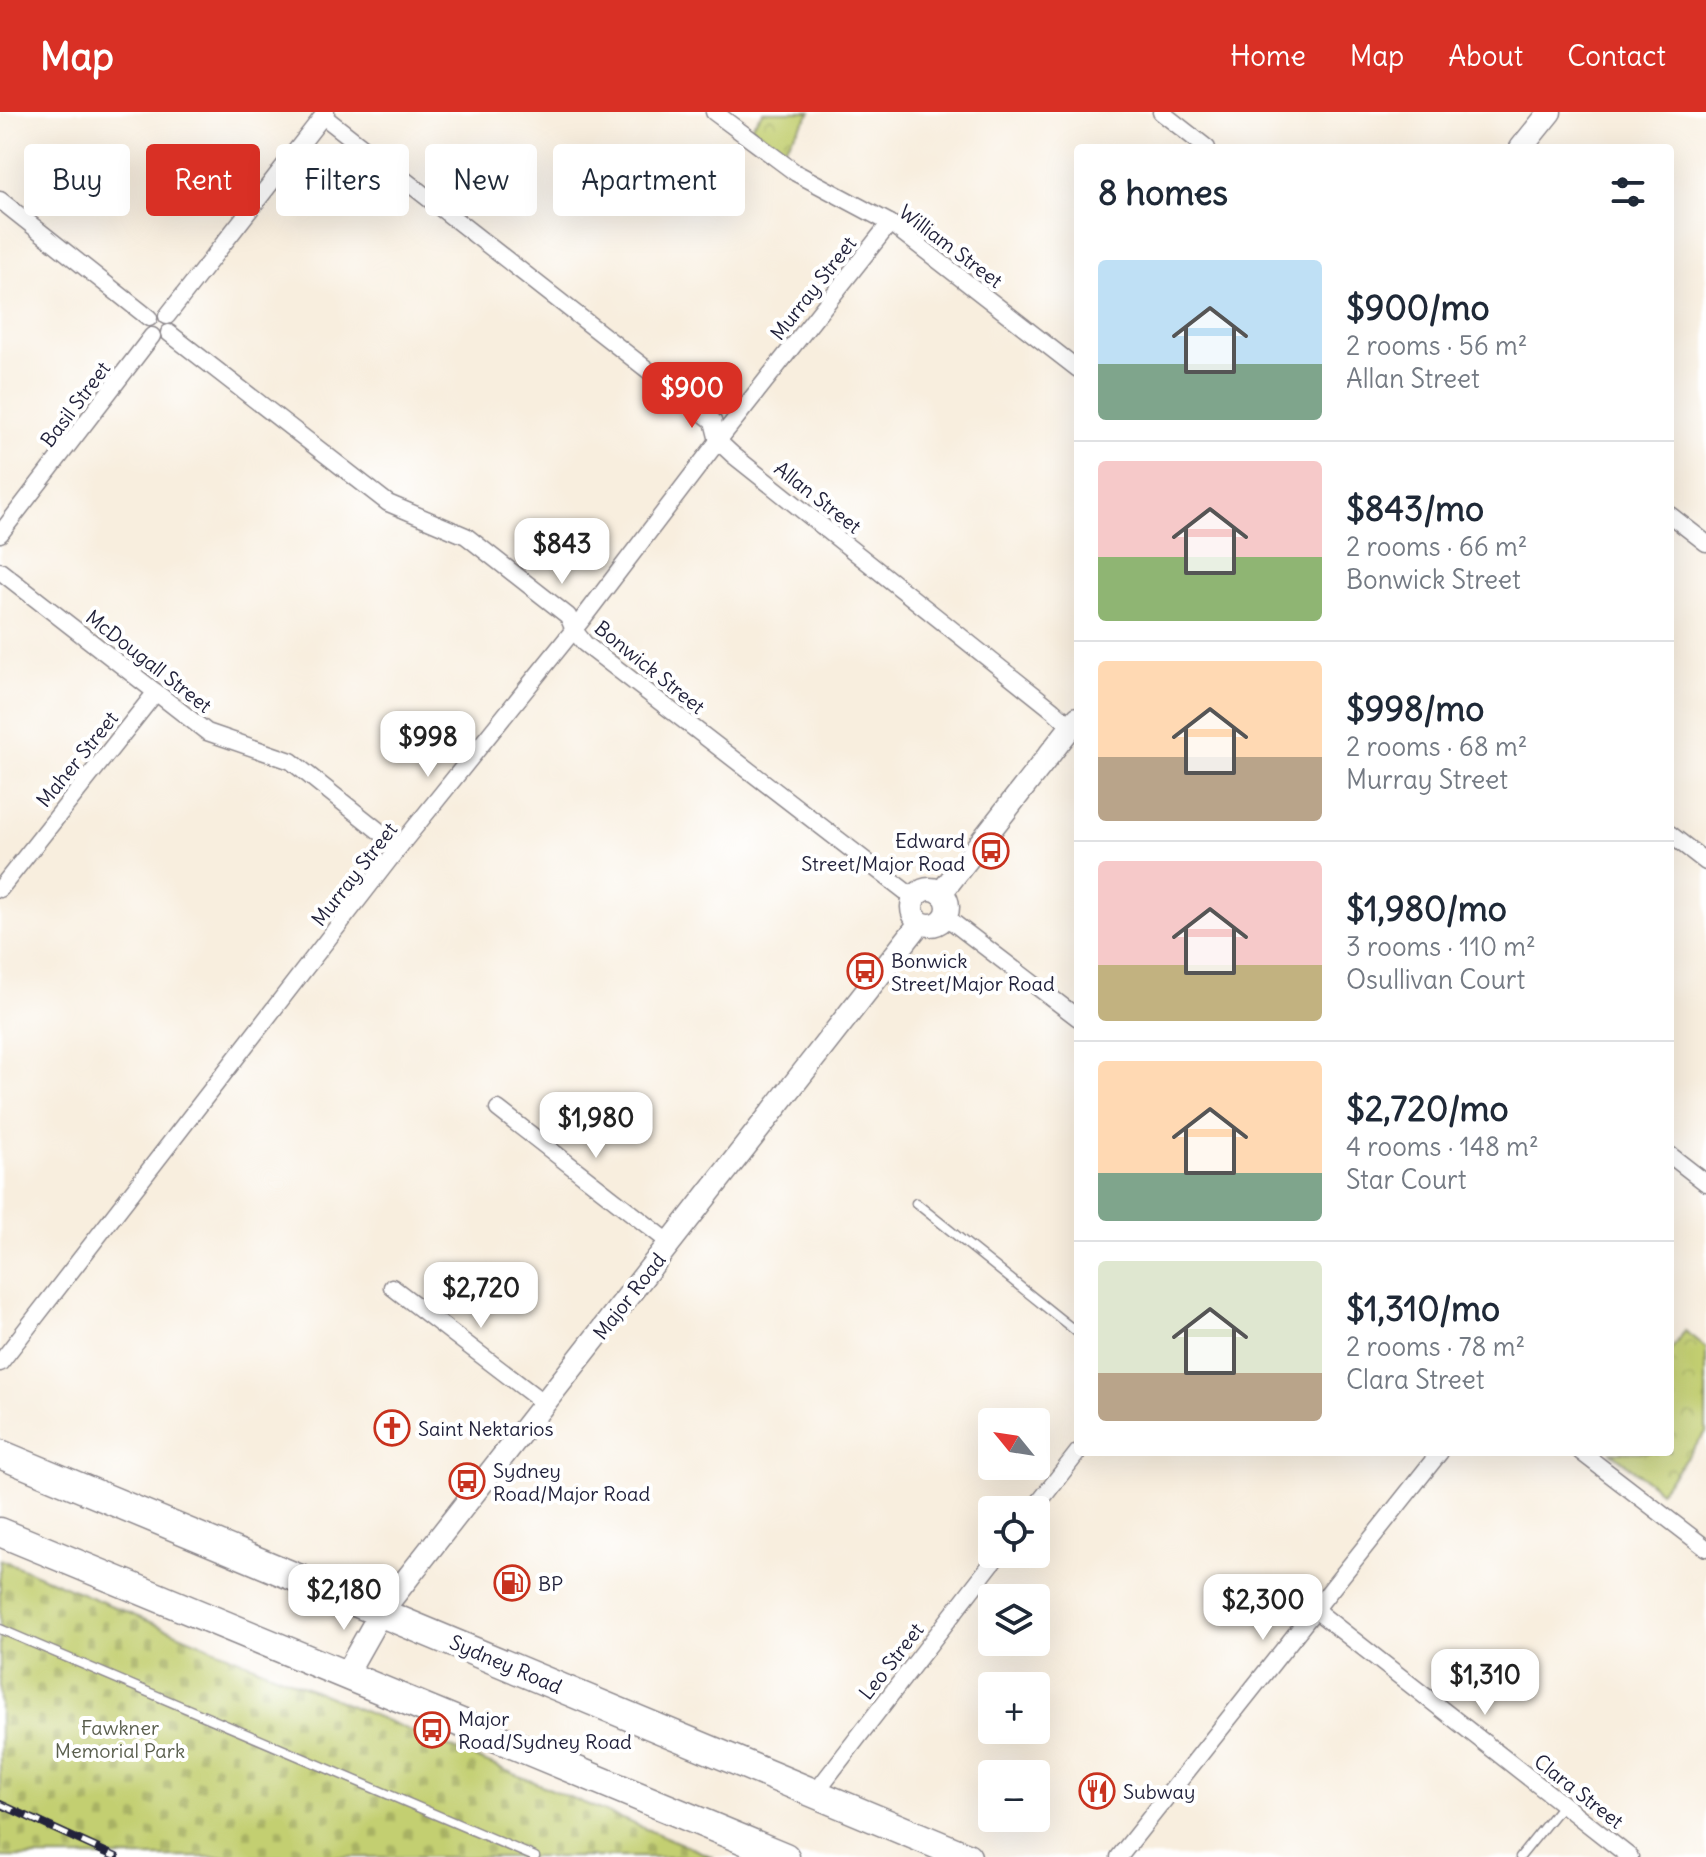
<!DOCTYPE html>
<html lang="en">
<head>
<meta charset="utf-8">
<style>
  body { margin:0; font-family:Delius,sans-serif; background:#f2f2f3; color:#1f2937; height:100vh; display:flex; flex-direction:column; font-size:30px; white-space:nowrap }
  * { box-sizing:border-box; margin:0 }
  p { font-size:26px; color:#747a83 }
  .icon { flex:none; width:44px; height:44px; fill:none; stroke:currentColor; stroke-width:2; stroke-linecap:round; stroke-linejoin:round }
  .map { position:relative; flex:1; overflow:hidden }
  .details { position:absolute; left:1074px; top:32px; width:600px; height:1312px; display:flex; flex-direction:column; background:#fff; border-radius:8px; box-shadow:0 8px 32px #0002 }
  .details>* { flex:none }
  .hud { position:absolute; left:24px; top:32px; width:760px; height:72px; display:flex; gap:16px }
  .needle { width:52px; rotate:300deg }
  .controls { position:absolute; left:978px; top:1296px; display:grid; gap:16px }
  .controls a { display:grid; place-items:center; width:72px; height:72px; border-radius:8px; background:#fff; box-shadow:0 8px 32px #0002; font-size:40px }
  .price { position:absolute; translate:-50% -68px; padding:0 18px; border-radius:16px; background:#fff; color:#222; font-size:26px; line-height:52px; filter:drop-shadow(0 2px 4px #0008) }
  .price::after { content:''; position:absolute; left:50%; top:48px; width:24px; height:18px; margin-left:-12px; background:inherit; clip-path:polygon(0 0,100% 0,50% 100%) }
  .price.current { background:#d93025; color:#fff }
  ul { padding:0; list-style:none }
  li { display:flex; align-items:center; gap:24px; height:200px; padding:0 24px }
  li+li { border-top:2px solid #e0e1e3 }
  li span { display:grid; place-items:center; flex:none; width:224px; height:160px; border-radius:8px; color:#555 }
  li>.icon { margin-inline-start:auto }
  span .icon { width:96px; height:96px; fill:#fffc; stroke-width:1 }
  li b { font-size:34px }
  h2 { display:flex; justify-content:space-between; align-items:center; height:96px; padding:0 24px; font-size:34px }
  .pill { padding:0 28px; border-radius:8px; background:#fff; box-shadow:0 8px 32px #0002; font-size:28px; line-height:72px }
  .pill.current { background:#d93025; color:#fff }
  header { display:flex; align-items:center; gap:48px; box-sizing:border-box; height:112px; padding:0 40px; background:#d93025; color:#fff }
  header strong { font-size:38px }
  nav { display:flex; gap:44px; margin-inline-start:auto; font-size:28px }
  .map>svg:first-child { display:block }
  .cemetery { fill:url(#cemetery-stones); stroke:#727856; stroke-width:2 }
  .park { fill:url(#park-crowns); stroke:#727856; stroke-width:2 }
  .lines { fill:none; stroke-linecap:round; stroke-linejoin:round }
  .service-casing { stroke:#8d888c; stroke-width:11 }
  .minor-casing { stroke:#8d888c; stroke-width:19 }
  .tertiary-casing { stroke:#8d888c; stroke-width:25 }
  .trunk-casing { stroke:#8d888c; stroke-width:31 }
  .service { stroke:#fff; stroke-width:8 }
  .minor { stroke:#fff; stroke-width:16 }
  .tertiary { stroke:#fff; stroke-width:22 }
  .trunk { stroke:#fff; stroke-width:28 }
  .rail-casing { stroke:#22223b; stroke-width:8 }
  .rail { stroke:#fff; stroke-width:5; stroke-dasharray:15; stroke-linecap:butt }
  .labels { text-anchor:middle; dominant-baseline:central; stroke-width:8; stroke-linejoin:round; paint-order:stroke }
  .street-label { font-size:20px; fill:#22223b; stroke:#fff }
  .poi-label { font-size:20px; fill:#22223b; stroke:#fff; text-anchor:start }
  .park-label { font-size:20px; fill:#5a5f4e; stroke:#fff }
</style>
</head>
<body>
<header>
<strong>Map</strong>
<nav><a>Home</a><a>Map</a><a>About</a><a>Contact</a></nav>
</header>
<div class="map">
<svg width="1706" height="1745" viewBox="0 0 1706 1745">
  <defs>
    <pattern id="cemetery-stones" width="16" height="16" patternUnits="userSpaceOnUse" patternTransform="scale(2)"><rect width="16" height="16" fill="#c3cf71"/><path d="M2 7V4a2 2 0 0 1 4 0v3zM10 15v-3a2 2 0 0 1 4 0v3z" fill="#a7b163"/></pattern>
    <pattern id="park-crowns" width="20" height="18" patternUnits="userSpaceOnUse" patternTransform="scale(2)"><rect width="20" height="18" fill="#c3cf71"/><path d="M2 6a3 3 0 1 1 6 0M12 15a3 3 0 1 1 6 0" fill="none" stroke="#a7b163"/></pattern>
  </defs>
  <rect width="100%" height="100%" fill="#fff"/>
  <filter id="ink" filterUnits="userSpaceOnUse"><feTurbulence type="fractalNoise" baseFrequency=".0125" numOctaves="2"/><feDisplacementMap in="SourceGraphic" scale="16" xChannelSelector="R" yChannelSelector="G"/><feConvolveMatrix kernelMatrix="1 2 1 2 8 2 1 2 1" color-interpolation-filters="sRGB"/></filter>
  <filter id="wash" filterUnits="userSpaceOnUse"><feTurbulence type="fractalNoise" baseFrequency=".006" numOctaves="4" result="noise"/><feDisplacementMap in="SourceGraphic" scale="32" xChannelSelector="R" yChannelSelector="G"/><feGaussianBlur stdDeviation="1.8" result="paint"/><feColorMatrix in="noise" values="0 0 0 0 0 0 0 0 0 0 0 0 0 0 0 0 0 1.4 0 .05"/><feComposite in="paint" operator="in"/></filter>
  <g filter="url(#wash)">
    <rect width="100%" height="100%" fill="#f8eede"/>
    <polygon class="cemetery" points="0,1447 81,1481 713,1745 0,1745"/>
    <g class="park">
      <polygon points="763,0 811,0 784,36 751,15"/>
      <polygon points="1685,1219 1706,1236 1706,1321 1660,1379 1611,1340 1670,1340 1670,1239"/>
    </g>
  </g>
  <g filter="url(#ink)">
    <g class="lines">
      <defs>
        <g id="service">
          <polyline points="916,1091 1078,1221"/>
          <polyline points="0,1517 535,1745"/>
          <polyline points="1520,1745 1562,1693"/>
        </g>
        <g id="minor">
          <polyline points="714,0 796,61 890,111 1078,257"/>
          <polyline points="1161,0 1207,36"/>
          <polyline points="323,4 713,309 718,329 733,343 1053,598 1071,614"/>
          <polyline points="0,88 149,206"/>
          <polyline points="167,204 326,0"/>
          <polyline points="169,221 388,391 466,424 568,504 574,518 585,532 914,786"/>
          <polyline points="1670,403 1706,431"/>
          <polyline points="0,422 152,224"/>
          <polyline points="0,459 207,620 291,649 399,735"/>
          <polyline points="1670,722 1706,750"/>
          <polyline points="0,777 156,580"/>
          <polyline points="946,805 1078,906"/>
          <polyline points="498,997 670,1131"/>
          <polyline points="1670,1043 1706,1071"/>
          <polyline points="392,1175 545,1292"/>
          <polyline points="0,1251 399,735 584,505 718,329 890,111"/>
          <polyline points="1581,1340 1706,1436"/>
          <polyline points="1033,1398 1078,1340"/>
          <polyline points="1314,1497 1630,1745"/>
          <polyline points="815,1681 999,1442"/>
          <polyline points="1119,1745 1440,1340"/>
        </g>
        <g id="tertiary">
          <polyline points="1521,36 1550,0"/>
          <circle cx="930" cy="795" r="18"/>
          <polyline points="941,781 1078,606"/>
          <polyline points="346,1562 381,1500 920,811"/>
        </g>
        <g id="trunk">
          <polyline points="0,1342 967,1745"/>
          <polyline points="0,1420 785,1745"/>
        </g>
      </defs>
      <use href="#service" class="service-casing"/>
      <use href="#minor" class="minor-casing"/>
      <use href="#tertiary" class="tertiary-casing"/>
      <use href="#trunk" class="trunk-casing"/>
      <use href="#service" class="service"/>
      <use href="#minor" class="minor"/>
      <use href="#tertiary" class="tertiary"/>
      <use href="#trunk" class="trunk"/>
      <defs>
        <polyline id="rail" points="0,1692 116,1745"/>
      </defs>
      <use href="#rail" class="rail-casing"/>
      <use href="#rail" class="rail"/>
    </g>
  </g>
  <defs>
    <symbol id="bus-ring" viewBox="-11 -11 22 22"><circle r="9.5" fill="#fff" stroke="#c8321e" stroke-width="1.5"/><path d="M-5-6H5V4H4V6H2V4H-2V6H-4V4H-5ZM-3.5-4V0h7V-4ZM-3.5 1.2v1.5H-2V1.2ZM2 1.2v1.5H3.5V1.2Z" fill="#c8321e"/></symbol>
    <symbol id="church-ring" viewBox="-11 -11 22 22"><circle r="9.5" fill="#fff" stroke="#c8321e" stroke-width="1.5"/><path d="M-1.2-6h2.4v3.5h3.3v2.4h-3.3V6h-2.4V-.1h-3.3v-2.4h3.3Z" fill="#c8321e"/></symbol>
    <symbol id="fuel-ring" viewBox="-11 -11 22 22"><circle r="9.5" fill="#fff" stroke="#c8321e" stroke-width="1.5"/><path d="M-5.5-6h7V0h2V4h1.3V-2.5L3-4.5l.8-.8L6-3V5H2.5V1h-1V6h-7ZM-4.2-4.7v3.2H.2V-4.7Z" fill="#c8321e"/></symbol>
    <symbol id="restaurant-ring" viewBox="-11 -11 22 22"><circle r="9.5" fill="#fff" stroke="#c8321e" stroke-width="1.5"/><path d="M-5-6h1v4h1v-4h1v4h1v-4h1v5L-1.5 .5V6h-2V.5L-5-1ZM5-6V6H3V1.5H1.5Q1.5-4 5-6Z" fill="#c8321e"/></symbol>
  </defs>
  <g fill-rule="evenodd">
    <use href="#bus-ring" x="971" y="719" width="40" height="40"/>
    <use href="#bus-ring" x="845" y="839" width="40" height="40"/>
    <use href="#church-ring" x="372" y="1296" width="40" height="40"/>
    <use href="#bus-ring" x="447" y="1349" width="40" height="40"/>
    <use href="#fuel-ring" x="492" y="1451" width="40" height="40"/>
    <use href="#bus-ring" x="412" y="1598" width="40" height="40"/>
    <use href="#restaurant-ring" x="1077" y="1659" width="40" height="40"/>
  </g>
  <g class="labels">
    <g class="street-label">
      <text transform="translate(951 134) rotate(37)">William Street</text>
      <text transform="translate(813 176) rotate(-52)">Murray Street</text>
      <text transform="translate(75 292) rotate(-53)">Basil Street</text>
      <text transform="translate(818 385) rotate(38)">Allan Street</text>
      <text transform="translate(149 549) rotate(38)">McDougall Street</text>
      <text transform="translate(650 555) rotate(39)">Bonwick Street</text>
      <text transform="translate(77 647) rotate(-51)">Maher Street</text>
      <text transform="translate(354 762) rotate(-52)">Murray Street</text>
      <text transform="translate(629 1184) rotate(-52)">Major Road</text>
      <text transform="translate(891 1549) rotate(-52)">Leo Street</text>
      <text transform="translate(506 1552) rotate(23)">Sydney Road</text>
      <text transform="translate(1579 1679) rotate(38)">Clara Street</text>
    </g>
    <g class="poi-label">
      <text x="965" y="728" text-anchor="end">Edward<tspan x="965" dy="23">Street/Major Road</tspan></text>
      <text x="891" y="848">Bonwick<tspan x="891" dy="23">Street/Major Road</tspan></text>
      <text x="418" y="1316">Saint Nektarios</text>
      <text x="493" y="1358">Sydney<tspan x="493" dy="23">Road/Major Road</tspan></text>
      <text x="538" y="1471">BP</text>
      <text x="458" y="1606">Major<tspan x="458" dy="23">Road/Sydney Road</tspan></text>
      <text x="1123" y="1679">Subway</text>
    </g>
    <g class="park-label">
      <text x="120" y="1615">Fawkner<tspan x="120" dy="23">Memorial Park</tspan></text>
    </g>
  </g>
</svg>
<div class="controls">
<a><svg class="needle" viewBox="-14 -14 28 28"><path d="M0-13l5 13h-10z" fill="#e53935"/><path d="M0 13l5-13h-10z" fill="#747a83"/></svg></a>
<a><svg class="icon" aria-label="locate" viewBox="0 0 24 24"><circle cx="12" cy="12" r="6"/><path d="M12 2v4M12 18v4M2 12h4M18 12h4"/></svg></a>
<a><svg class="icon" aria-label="layers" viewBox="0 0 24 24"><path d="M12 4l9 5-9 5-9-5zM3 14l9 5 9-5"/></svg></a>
<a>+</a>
<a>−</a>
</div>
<b class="price current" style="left:692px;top:318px">$900</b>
<b class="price" style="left:562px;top:474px">$843</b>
<b class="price" style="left:428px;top:667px">$998</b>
<b class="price" style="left:596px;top:1048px">$1,980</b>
<b class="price" style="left:481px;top:1218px">$2,720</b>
<b class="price" style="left:344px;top:1520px">$2,180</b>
<b class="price" style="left:1263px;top:1530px">$2,300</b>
<b class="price" style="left:1485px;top:1605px">$1,310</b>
<div class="hud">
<a class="pill">Buy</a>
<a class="pill current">Rent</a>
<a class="pill">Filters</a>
<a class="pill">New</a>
<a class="pill">Apartment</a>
</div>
<section class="details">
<h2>8 homes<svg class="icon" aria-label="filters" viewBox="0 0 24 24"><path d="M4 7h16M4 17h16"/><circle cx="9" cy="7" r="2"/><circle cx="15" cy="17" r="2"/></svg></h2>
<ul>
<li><span style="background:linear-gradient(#bfe0f5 65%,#7fa58c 0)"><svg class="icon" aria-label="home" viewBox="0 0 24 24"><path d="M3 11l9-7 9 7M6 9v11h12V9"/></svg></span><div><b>$900/mo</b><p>2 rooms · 56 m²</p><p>Allan Street</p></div></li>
<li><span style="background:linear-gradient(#f6c9c9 60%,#8fb573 0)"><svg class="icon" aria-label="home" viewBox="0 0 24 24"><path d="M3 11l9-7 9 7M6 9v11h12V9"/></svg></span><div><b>$843/mo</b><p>2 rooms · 66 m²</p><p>Bonwick Street</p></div></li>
<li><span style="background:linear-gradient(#ffd9b3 60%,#b9a48a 0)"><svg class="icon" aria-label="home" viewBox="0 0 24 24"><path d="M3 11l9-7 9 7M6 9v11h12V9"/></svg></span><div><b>$998/mo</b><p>2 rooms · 68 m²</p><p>Murray Street</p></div></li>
<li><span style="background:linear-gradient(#f6c9c9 65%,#c2b280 0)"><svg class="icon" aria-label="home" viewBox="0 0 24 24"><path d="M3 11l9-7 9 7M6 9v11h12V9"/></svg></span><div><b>$1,980/mo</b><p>3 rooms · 110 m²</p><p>Osullivan Court</p></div></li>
<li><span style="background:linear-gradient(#ffd9b3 70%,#7fa58c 0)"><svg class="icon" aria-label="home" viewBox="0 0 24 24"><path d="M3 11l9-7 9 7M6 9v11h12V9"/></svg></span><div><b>$2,720/mo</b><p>4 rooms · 148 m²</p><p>Star Court</p></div></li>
<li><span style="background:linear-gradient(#dfe7d0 70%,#b9a48a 0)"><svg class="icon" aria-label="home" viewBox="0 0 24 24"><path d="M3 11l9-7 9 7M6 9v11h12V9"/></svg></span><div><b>$1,310/mo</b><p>2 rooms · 78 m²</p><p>Clara Street</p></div></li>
</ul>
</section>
</div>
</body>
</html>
